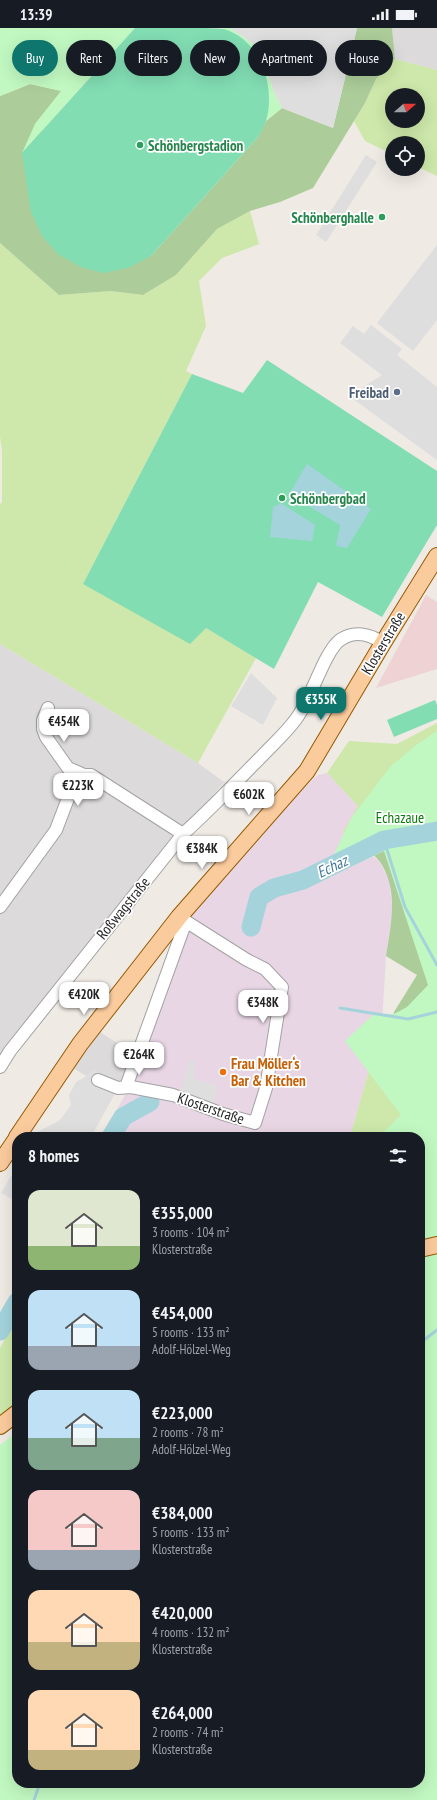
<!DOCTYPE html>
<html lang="en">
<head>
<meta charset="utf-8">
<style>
  body { margin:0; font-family:"PT Sans Narrow",sans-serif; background:#242831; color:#f1f3f6; height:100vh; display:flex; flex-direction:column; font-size:15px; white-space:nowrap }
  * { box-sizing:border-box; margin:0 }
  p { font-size:13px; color:#9ea1a6 }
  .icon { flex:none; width:22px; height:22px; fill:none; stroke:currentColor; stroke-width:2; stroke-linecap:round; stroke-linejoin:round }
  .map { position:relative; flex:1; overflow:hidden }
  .drawer { position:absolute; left:12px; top:1104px; width:413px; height:656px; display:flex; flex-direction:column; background:#171b24; border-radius:16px; box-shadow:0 4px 16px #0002 }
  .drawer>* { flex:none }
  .banner { position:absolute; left:12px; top:12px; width:413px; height:36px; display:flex; gap:8px }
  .needle { width:26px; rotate:69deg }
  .controls { position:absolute; left:385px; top:60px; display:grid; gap:8px }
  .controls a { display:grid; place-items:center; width:40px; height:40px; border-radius:50%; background:#171b24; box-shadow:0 4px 16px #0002; font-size:20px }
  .price { position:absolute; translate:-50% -34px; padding:0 9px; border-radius:8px; background:#fff; color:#222; font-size:13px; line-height:26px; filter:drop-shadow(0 1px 2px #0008) }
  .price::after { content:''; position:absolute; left:50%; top:24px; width:12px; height:9px; margin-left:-6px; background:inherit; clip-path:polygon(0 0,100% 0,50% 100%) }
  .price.on { background:#0f766e; color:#fff }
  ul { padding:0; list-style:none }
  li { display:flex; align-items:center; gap:12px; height:100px; padding:0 16px }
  li span { display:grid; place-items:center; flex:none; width:112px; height:80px; border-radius:12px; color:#555 }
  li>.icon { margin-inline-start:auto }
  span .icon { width:48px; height:48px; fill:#fffc; stroke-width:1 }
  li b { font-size:17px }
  h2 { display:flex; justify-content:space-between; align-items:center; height:48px; padding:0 16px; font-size:17px }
  .chip { padding:0 14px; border-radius:18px; background:#171b24; box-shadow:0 4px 16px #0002; font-size:14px; line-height:36px }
  .chip.on { background:#0f766e; color:#fff }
  .status { display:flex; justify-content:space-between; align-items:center; height:28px; padding:0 20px; background:#171b24; direction:ltr }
  .status svg { height:11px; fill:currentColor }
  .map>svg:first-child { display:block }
  .residential { fill:#dcdadb }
  .commercial { fill:#efd3d4 }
  .industrial { fill:#e8d6e5 }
  .grass { fill:#cde8aa; fill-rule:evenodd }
  .forest { fill:#accd99 }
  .park { fill:#c1f8c1 }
  .pitch { fill:#82ddb3 }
  .parking { fill:#dedede }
  .water { fill:#a4d3dc }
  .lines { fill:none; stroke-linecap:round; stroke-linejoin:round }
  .stream { stroke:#a4d3dc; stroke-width:3 }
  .river { stroke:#a4d3dc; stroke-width:19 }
  .minor-casing { stroke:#a2a2a2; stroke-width:14 }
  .major-casing { stroke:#955a02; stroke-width:18 }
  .minor { stroke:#fff; stroke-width:12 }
  .major { stroke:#facb9d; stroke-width:16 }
  .leisure-dot { fill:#2e9e5b; stroke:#fff; stroke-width:1.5 }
  .service-dot { fill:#5c6f8a; stroke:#fff; stroke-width:1.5 }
  .food-dot { fill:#e8710a; stroke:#fff; stroke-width:1.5 }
  .labels { text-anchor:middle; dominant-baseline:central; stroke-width:3.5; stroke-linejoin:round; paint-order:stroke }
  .leisure-label { font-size:15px; font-weight:bold; fill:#27864d; stroke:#fff; text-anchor:start }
  .service-label { font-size:15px; font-weight:bold; fill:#4e5e75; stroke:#fff; text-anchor:end }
  .street-label { font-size:15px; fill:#1e1e1e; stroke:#fff }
  .park-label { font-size:15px; fill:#0d7a0e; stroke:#fff }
  .food-label { font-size:15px; font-weight:bold; fill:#c56008; stroke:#fff; text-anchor:start }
  .water-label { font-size:16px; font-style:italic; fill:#45789c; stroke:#fff }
</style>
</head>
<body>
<div class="status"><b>13:39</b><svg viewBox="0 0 49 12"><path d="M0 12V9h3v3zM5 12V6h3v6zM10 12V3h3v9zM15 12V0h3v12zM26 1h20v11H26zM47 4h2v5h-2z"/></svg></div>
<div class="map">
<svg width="437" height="1772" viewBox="0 0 437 1772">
  <rect width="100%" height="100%" fill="#efeae4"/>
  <g class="residential">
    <polygon points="392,0 437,0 437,42 395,31"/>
    <polygon points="0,616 198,735 224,754 134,861 0,1027"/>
    <polygon points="100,1004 134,1026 121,1061 102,1057 71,1039"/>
  </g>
  <polygon class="commercial" points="426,567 437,574 437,641 376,660"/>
  <polygon class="industrial" points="327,745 358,778 343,804 379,833 389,851 393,887 386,928 382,996 350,1109 102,1109 126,1065 188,888 293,770 318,747"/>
  <g class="grass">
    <path d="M 395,31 L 437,42 L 437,148 L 418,139 L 418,115 L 392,115 L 392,126 L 365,113 L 354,93 L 365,75 L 376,51 ZM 392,67 L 418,67 L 418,93 L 392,93 Z"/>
    <polygon points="250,183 259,216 222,230 199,253 206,298 186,343 192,346 83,556 206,600 256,630 198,735 0,616 0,476 2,474 2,422 0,409 0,215 59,267 111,263 143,267 176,247 217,201"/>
    <polygon points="437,695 437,790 353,812 343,804 358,778 327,745 349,713 397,716"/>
    <polygon points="382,996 420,1109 350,1109"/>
    <polygon points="17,1288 17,1374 0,1387 0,1320"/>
  </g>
  <g class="forest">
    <polygon points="357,0 392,0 395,31 376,51 365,75 313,160 280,174 250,183 217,201 176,247 143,267 111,263 59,267 0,215 0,68 30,56 62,63 35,96 151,228 258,109 266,93 282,80 333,100"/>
    <path d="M 437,790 L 437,994 L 393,996 L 394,984 L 417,947 L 386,928 C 391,897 399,862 380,834 C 374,825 361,819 353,812 Z"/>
  </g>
  <g class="park">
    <polygon points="0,0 135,0 22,125 35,96 61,63 30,56 0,68"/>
    <path d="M 223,0 L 230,0 L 252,15 L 267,41 L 274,64 L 282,80 L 266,93 C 270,71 271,43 255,24 C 247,15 233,7 223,0 Z"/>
    <polygon points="437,703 437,1772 0,1772 0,1417 17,1404 17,1755 420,1755 420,1109 363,1109 385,1103 401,1087 345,1013 374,986 394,986 407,979 428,957 384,823 329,849 326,843 352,789 390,739 415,718"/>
  </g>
  <g class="pitch">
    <path d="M 135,0 C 157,0 178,0 200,0 C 207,0 217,0 224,1 C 261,12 276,59 266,93 C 264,98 261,104 258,109 L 151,228 L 128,240 L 103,245 L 81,239 L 58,226 L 42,208 L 31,184 L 22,125 Z"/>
    <polygon points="267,332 437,443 437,497 382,589 318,554 274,641 206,600 190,616 83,556 192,346 243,365"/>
    <polygon points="435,672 437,677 437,691 394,709 387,692"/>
  </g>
  <g class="parking">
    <polygon points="230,0 357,0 333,100 282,80 274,64 267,41 252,15"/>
    <polygon points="366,127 377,134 326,214 316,207"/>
    <polygon points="437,217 437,292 413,323 377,295"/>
    <polygon points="371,297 402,321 397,327 437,359 437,432 349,368 382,347 340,315 353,298 364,306"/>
    <polygon points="251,645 277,670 263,697 231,678"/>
    <polygon points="190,1031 195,1033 193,1050 218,1059 212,1080 180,1067"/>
    <polygon points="93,1041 117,1055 126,1052 118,1060 91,1109 35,1109 38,1104 60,1092 71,1077 69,1067 76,1054 85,1049"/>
    <polygon points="17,1138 17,1174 1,1165"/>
  </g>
  <g class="water">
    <polygon points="307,436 371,481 347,520 336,518 340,497 289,466"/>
    <polygon points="281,475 315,497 312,513 270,509 273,479"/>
  </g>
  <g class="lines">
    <g class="stream">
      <polyline points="384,812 405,879 437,937"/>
      <polyline points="340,980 408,991 437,984"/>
      <polyline points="420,1315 437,1302"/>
      <polyline points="34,1772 40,1755"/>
    </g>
    <g class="river">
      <polyline points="251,899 259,869 274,860 303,852 384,812 437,803"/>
      <polyline points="111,1109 123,1089 150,1074"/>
      <polyline points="0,1303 17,1274"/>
    </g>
    <defs>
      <g id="minor">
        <polyline points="48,680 43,692 43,701 46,709 68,740 84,747"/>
        <polyline points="0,879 56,802 75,752 84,747 91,747 183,806"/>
        <path d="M 0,1039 L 10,1023 L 183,806 C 210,782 235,755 261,729 C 272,717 286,705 296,691 C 311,672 324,624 340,612 C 354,602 370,606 383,615"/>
        <polyline points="98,1052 118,1060 131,1059 173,1067 223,1086 255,1095 266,1060 282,959 265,941 247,932 179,889"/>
        <polyline points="126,1059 186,893"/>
      </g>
      <g id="major">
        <polyline points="17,1109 80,1016 179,889 307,743 383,615 437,528"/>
        <polyline points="0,1135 17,1110"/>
        <polyline points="420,1221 437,1217"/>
        <polyline points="0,1398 17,1385"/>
      </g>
    </defs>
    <use href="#minor" class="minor-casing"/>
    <use href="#major" class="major-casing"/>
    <use href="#minor" class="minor"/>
    <use href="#major" class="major"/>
  </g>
  <g class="leisure-dot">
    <circle cx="140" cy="117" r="4"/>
    <circle cx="382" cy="189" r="4"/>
    <circle cx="282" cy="470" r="4"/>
  </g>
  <circle class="service-dot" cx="397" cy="364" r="4"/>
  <circle class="food-dot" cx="223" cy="1044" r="4"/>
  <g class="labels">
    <g class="leisure-label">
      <text x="148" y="117">Schönbergstadion</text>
      <text x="374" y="189" text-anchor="end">Schönberghalle</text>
      <text x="290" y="470">Schönbergbad</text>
    </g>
    <g class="service-label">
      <text x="389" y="364">Freibad</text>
    </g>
    <g class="street-label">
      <text transform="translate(383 615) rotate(-59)">Klosterstraße</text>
      <text transform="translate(123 880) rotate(-51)">Roßwagstraße</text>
      <text transform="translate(211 1080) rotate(19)">Klosterstraße</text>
    </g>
    <g class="park-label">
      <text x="400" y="789">Echazaue</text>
    </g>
    <g class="food-label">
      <text x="231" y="1035">Frau Möller‘s<tspan x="231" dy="17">Bar &amp; Kitchen</tspan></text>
    </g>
    <g class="water-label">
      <text transform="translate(332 838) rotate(-26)">Echaz</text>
    </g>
  </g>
</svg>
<div class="controls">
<a><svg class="needle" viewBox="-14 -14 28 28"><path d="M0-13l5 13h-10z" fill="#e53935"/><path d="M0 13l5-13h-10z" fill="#9ea1a6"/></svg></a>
<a><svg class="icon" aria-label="locate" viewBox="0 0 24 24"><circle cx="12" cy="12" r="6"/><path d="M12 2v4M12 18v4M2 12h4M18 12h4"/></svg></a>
</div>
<b class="price on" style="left:321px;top:693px">€355K</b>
<b class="price" style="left:64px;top:715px">€454K</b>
<b class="price" style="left:78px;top:779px">€223K</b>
<b class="price" style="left:249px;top:788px">€602K</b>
<b class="price" style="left:202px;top:842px">€384K</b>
<b class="price" style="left:84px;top:988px">€420K</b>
<b class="price" style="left:263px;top:996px">€348K</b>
<b class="price" style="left:139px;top:1048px">€264K</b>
<div class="banner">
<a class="chip on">Buy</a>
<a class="chip">Rent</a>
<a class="chip">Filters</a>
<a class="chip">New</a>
<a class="chip">Apartment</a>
<a class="chip">House</a>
</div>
<section class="drawer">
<h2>8 homes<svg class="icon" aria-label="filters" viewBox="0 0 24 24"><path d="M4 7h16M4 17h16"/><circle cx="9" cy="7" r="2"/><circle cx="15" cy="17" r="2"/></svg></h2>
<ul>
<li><span style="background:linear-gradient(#dfe7d0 70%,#8fb573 0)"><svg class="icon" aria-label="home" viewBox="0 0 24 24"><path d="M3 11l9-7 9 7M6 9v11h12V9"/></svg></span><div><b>€355,000</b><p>3 rooms · 104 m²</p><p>Klosterstraße</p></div></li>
<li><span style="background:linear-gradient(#bfe0f5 70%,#9aa5b1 0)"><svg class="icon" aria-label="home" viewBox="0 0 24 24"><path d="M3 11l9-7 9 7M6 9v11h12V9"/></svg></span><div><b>€454,000</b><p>5 rooms · 133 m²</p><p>Adolf-Hölzel-Weg</p></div></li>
<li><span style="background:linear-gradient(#bfe0f5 60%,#7fa58c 0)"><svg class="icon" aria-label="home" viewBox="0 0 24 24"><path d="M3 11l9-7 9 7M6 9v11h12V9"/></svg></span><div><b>€223,000</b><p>2 rooms · 78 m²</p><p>Adolf-Hölzel-Weg</p></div></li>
<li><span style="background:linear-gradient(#f6c9c9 75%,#9aa5b1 0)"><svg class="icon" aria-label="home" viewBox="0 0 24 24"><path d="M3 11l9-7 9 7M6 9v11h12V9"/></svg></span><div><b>€384,000</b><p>5 rooms · 133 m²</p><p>Klosterstraße</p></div></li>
<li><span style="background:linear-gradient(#ffd9b3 65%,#c2b280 0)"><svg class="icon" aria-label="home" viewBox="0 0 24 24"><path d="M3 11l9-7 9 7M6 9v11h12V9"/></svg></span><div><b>€420,000</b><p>4 rooms · 132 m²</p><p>Klosterstraße</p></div></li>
<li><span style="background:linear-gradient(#ffd9b3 75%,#c2b280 0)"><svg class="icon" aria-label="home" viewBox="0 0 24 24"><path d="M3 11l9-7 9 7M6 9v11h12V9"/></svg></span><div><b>€264,000</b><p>2 rooms · 74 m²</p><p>Klosterstraße</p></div></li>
</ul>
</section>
</div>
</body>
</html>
